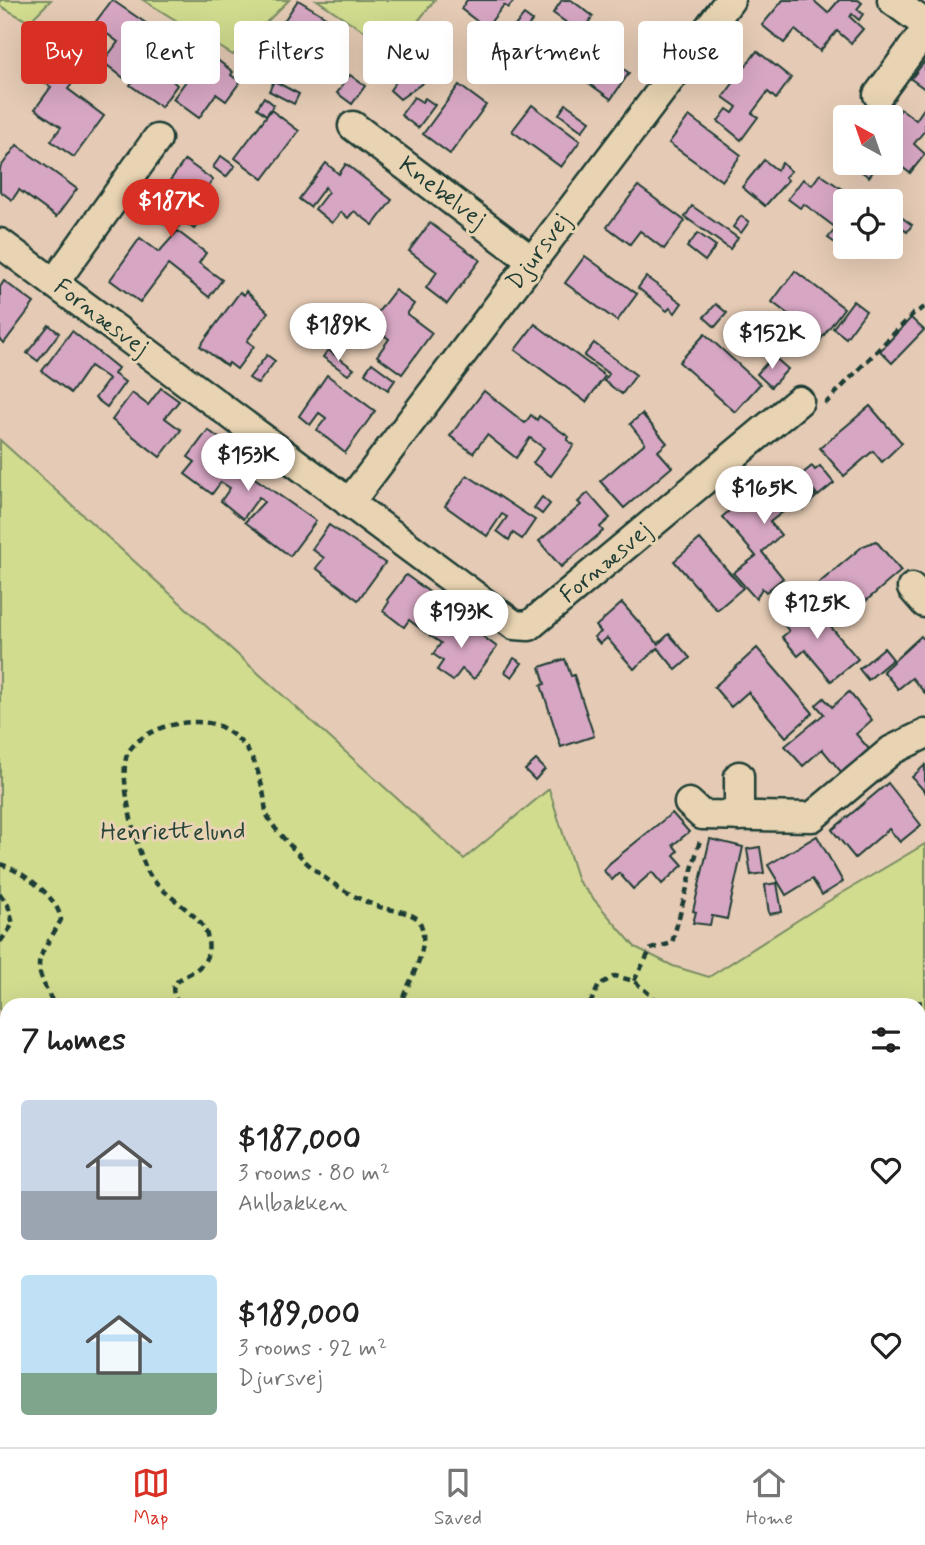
<!DOCTYPE html>
<html lang="en">
<head>
<meta charset="utf-8">
<style>
  body { margin:0; font-family:Mynerve,sans-serif; background:#f2f2f2; color:#222; height:100vh; display:flex; flex-direction:column; font-size:26px; white-space:nowrap }
  * { box-sizing:border-box; margin:0 }
  p { font-size:23px; color:#767676 }
  .icon { flex:none; width:38px; height:38px; fill:none; stroke:currentColor; stroke-width:2; stroke-linecap:round; stroke-linejoin:round }
  .map { position:relative; flex:1; overflow:hidden }
  .details { position:absolute; left:0px; top:998px; width:926px; height:450px; display:flex; flex-direction:column; background:#fff; border-radius:21px 21px 0 0; box-shadow:0 7px 28px #0002 }
  .details>* { flex:none }
  .top-card { position:absolute; left:21px; top:21px; width:884px; height:63px; display:flex; gap:14px }
  .needle { width:46px; rotate:320deg }
  .buttons { position:absolute; left:833px; top:105px; display:grid; gap:14px }
  .buttons a { display:grid; place-items:center; width:70px; height:70px; border-radius:7px; background:#fff; box-shadow:0 7px 28px #0002; font-size:35px }
  .price { position:absolute; translate:-50% -60px; padding:0 16px; border-radius:24px; background:#fff; color:#222; font-size:23px; line-height:46px; filter:drop-shadow(0 2px 4px #0008) }
  .price::after { content:''; position:absolute; left:50%; top:42px; width:21px; height:16px; margin-left:-10px; background:inherit; clip-path:polygon(0 0,100% 0,50% 100%) }
  .price.active { background:#d93025; color:#fff }
  ul { padding:0; list-style:none }
  li { display:flex; align-items:center; gap:21px; height:175px; padding:0 21px }
  li span { display:grid; place-items:center; flex:none; width:196px; height:140px; border-radius:7px; color:#555 }
  li>.icon { margin-inline-start:auto }
  span .icon { width:84px; height:84px; fill:#fffc; stroke-width:1 }
  li b { font-size:30px }
  h2 { display:flex; justify-content:space-between; align-items:center; height:84px; padding:0 21px; font-size:30px }
  .chip { padding:0 24px; border-radius:7px; background:#fff; box-shadow:0 7px 28px #0002; font-size:24px; line-height:63px }
  .chip.active { background:#d93025; color:#fff }
  .dock { display:flex; justify-content:space-around; align-items:center; height:98px; border-top:2px solid #e0e0e0; background:#fff; font-size:19px; color:#767676 }
  .dock a { display:grid; justify-items:center; gap:4px }
  .dock .active { color:#d93025 }
  .map>svg:first-child { display:block }
  .green { fill:#d1dc8f; stroke:#788c62; stroke-width:2 }
  .building { fill:#d7a6c3; stroke:#1f3d34; stroke-width:2 }
  .lines { fill:none; stroke-linecap:round; stroke-linejoin:round }
  .minor-casing { stroke:#1f3d34; stroke-width:33 }
  .path { stroke:#1f3d34; stroke-width:4.5; stroke-dasharray:7 5; stroke-linecap:butt }
  .minor { stroke:#e8d4b2; stroke-width:28 }
  .labels { text-anchor:middle; dominant-baseline:central; stroke-width:6; stroke-linejoin:round; paint-order:stroke }
  .street-label { font-size:24px; fill:#1f3d34; stroke:#e8d4b2 }
  .park-label { font-size:24px; fill:#284539; stroke:#e8d4b2 }
</style>
</head>
<body>
<div class="map">
<svg width="925" height="1447" viewBox="0 0 925 1447">
  <rect width="100%" height="100%" fill="#e5cbb5"/>
  <filter id="ink" filterUnits="userSpaceOnUse"><feTurbulence type="fractalNoise" baseFrequency=".0143" numOctaves="2"/><feDisplacementMap in="SourceGraphic" scale="14" xChannelSelector="R" yChannelSelector="G"/><feConvolveMatrix kernelMatrix="1 2 1 2 8 2 1 2 1" color-interpolation-filters="sRGB"/></filter>
  <g filter="url(#ink)">
    <g class="green">
      <polygon points="0,0 51,0 29,22 0,6"/>
      <polygon points="143,0 289,0 233,55"/>
      <polygon points="317,0 435,0 394,51"/>
      <polygon points="0,440 464,859 549,789 578,881 635,947 673,966 709,977 817,908 925,844 925,1430 919,1436 919,1004 7,1004 7,1440 914,1440 907,1447 0,1447"/>
    </g>
    <g class="building">
      <polygon points="112,0 159,32 125,79 103,62 118,42 94,24"/>
      <polygon points="298,0 339,25 308,72 280,54 297,29 284,21"/>
      <polygon points="467,0 515,0 508,8 504,5 486,28 461,9"/>
      <polygon points="562,0 571,0 593,16 581,33 553,13"/>
      <polygon points="783,0 813,0 828,13 839,0 858,0 862,3 857,9 863,14 859,20 852,14 850,17 863,29 851,43 837,31 820,51 795,30 784,43 762,25"/>
      <polygon points="524,15 532,21 522,34 514,27"/>
      <polygon points="508,30 523,41 515,52 500,40"/>
      <polygon points="582,39 629,73 611,99 563,65"/>
      <polygon points="757,51 791,78 776,99 768,92 752,113 758,117 741,140 718,121 727,109 733,113 737,107 723,97"/>
      <polygon points="207,52 233,72 231,75 240,82 226,101 216,94 199,118 173,99"/>
      <polygon points="153,54 164,63 160,69 177,85 161,107 130,85"/>
      <polygon points="52,57 78,76 68,89 104,116 74,157 51,141 61,127 35,109 51,87 37,77"/>
      <polygon points="413,58 434,75 400,99 390,90"/>
      <polygon points="925,61 925,89 911,79"/>
      <polygon points="350,75 365,86 352,104 337,93"/>
      <polygon points="274,81 299,94 294,104 269,91"/>
      <polygon points="459,85 486,105 450,154 423,134"/>
      <polygon points="264,97 274,105 266,115 257,108"/>
      <polygon points="414,97 422,102 425,98 435,105 418,128 401,115"/>
      <polygon points="566,104 590,121 582,131 559,114"/>
      <polygon points="532,105 580,141 561,167 512,131"/>
      <polygon points="925,107 925,130 914,144 925,154 910,173 891,159 891,123 901,109 916,120"/>
      <polygon points="271,110 299,131 263,179 235,158"/>
      <polygon points="689,116 741,155 722,181 669,143"/>
      <polygon points="17,145 77,189 56,217 19,190 12,200 0,191 0,168"/>
      <polygon points="221,156 235,166 226,177 213,167"/>
      <polygon points="185,160 213,180 197,201 208,209 194,229 183,221 176,230 206,253 199,263 222,280 209,297 168,265 140,302 110,280 140,238 159,252 177,232 147,212"/>
      <polygon points="764,160 777,170 782,163 791,171 785,177 788,180 765,206 742,187"/>
      <polygon points="326,163 339,174 346,164 392,200 373,225 354,211 348,218 341,212 332,223 315,209 328,192 325,187 310,207 299,199"/>
      <polygon points="849,163 867,163 875,169 869,177"/>
      <polygon points="820,174 859,201 845,201 845,247 867,247 858,259 828,238 836,228 804,204 800,208 788,199 803,179 812,185"/>
      <polygon points="638,186 685,221 664,249 640,231 630,244 607,227"/>
      <polygon points="692,206 738,238 730,249 685,217"/>
      <polygon points="897,214 912,225 907,232 892,220"/>
      <polygon points="741,216 749,222 741,233 733,227"/>
      <polygon points="430,223 480,260 447,304 426,288 437,272 409,251"/>
      <polygon points="698,233 716,246 705,261 687,247"/>
      <polygon points="585,256 637,294 617,321 565,283"/>
      <polygon points="795,271 844,308 821,339 772,302"/>
      <polygon points="646,277 682,303 675,313 670,308 667,311 638,288"/>
      <polygon points="4,281 34,303 4,343 0,340 0,287"/>
      <polygon points="395,290 414,304 407,314 432,333 402,374 377,356 389,339 369,324"/>
      <polygon points="246,291 268,312 247,341 254,346 237,369 229,363 227,366 200,346 240,292 244,295"/>
      <polygon points="853,301 866,311 846,338 833,328"/>
      <polygon points="716,304 727,313 715,327 704,317"/>
      <polygon points="911,318 924,330 892,363 880,351"/>
      <polygon points="535,324 605,376 586,402 515,350"/>
      <polygon points="49,325 59,333 38,361 27,353"/>
      <polygon points="72,331 118,368 114,374 125,382 107,407 95,398 109,379 90,366 71,393 42,371"/>
      <polygon points="705,334 760,384 735,412 679,362"/>
      <polygon points="594,343 636,375 622,394 604,381 609,374 584,356"/>
      <polygon points="328,350 354,369 348,375 323,357"/>
      <polygon points="267,355 275,361 258,384 249,378"/>
      <polygon points="773,356 788,369 771,387 757,374"/>
      <polygon points="372,363 395,380 388,390 365,373"/>
      <polygon points="327,375 375,411 345,453 317,430 326,418 319,413 310,425 299,416"/>
      <polygon points="161,388 179,401 165,418 181,430 160,457 112,420 132,393 148,405"/>
      <polygon points="484,391 525,423 531,415 537,420 539,416 569,437 567,440 574,445 551,476 533,463 544,448 530,438 516,458 487,435 473,453 450,436"/>
      <polygon points="870,406 902,443 882,462 873,451 844,476 820,448"/>
      <polygon points="642,414 667,443 658,451 672,467 624,508 600,481 645,443 630,424"/>
      <polygon points="208,430 253,463 246,472 316,521 290,556 245,522 264,502 259,497 243,519 221,501 230,488 221,482 212,494 185,474 195,462 188,457"/>
      <polygon points="812,466 815,470 820,466 834,483 818,496 801,475"/>
      <polygon points="775,471 785,483 797,474 816,497 803,509 797,501 770,522 781,535 762,552 783,578 766,592 762,588 756,599 733,573 756,556 722,517"/>
      <polygon points="467,475 535,520 522,539 513,533 509,540 497,531 507,517 502,514 487,536 445,506"/>
      <polygon points="588,493 610,518 600,527 603,531 561,567 539,541 581,505 578,502"/>
      <polygon points="542,497 550,504 542,514 534,508"/>
      <polygon points="329,525 385,563 358,600 316,568 324,558 312,549"/>
      <polygon points="700,539 743,588 717,610 674,561"/>
      <polygon points="876,541 901,571 846,618 818,584 863,546"/>
      <polygon points="406,575 447,605 426,633 409,620 404,627 383,611 389,602 387,600"/>
      <polygon points="808,600 858,659 831,681 805,650 798,656 782,637 789,631 781,621"/>
      <polygon points="622,603 658,644 669,634 690,658 676,670 658,648 634,669 607,638 600,644 594,637 601,632 596,626"/>
      <polygon points="445,614 456,622 449,633 459,639 469,626 497,647 474,679 462,669 453,681 437,670 443,661 433,654 441,643 429,635"/>
      <polygon points="921,636 925,641 925,693 912,678 898,689 883,671"/>
      <polygon points="757,648 813,713 786,737 748,692 731,707 714,687"/>
      <polygon points="884,648 893,659 868,680 859,669"/>
      <polygon points="514,658 522,663 512,677 505,672"/>
      <polygon points="565,659 571,676 574,675 594,736 561,747 541,685 545,684 540,667"/>
      <polygon points="849,692 872,720 856,734 869,749 842,773 822,749 803,766 785,746 824,714 816,705 824,698 832,707"/>
      <polygon points="536,760 545,769 535,780 525,770"/>
      <polygon points="925,765 925,792 912,777"/>
      <polygon points="888,783 921,825 900,842 889,829 855,858 832,830"/>
      <polygon points="672,813 689,832 673,845 678,851 674,855 683,865 662,884 652,872 633,889 619,873 612,880 604,871 610,863"/>
      <polygon points="817,836 843,882 822,895 812,879 786,895 768,865"/>
      <polygon points="710,839 743,847 727,919 712,916 710,925 693,923 696,912 693,911"/>
      <polygon points="760,847 764,873 751,875 747,849"/>
      <polygon points="777,883 782,912 769,914 765,885"/>
    </g>
    <g class="lines">
      <defs>
        <g id="minor">
          <polyline points="892,0 925,24"/>
          <polyline points="878,95 925,31"/>
          <polyline points="353,126 532,261"/>
          <polyline points="0,243 514,625 529,626 799,401"/>
          <polyline points="54,283 157,139"/>
          <polyline points="349,503 730,0"/>
          <polyline points="912,588 925,603"/>
          <polyline points="689,803 702,815 812,817 892,750 925,734"/>
          <polyline points="739,816 739,776"/>
        </g>
      </defs>
      <use href="#minor" class="minor-casing"/>
      <g class="path">
        <polyline points="825,404 913,314 925,307"/>
        <path d="M 0,864 C 22,871 58,896 61,920 C 38,962 29,959 54,1004"/>
        <polyline points="0,894 8,905 13,924 0,942"/>
        <polyline points="634,981 651,949 672,943 700,840"/>
        <polyline points="30,1004 32,1004"/>
        <path d="M 179,1004 C 154,967 219,985 207,935 C 201,913 162,896 149,874 C 137,853 118,777 127,755 C 133,741 150,732 164,727 C 180,722 206,719 221,727 C 250,743 258,766 264,796 C 265,803 265,811 268,817 C 276,832 291,846 302,858 C 322,879 356,900 383,908 C 396,911 407,911 418,919 C 434,943 409,981 400,1004"/>
        <polyline points="590,1004 599,985 615,976 634,981 661,1004"/>
        <polyline points="903,1004 925,1002"/>
        <polyline points="0,1023 7,1018"/>
        <polyline points="919,1081 925,1073"/>
        <polyline points="0,1120 7,1121"/>
        <polyline points="0,1201 7,1204"/>
        <polyline points="0,1245 7,1248"/>
        <polyline points="0,1264 7,1269"/>
        <polyline points="919,1395 925,1395"/>
        <polyline points="220,1440 228,1447"/>
        <polyline points="249,1440 253,1447"/>
        <polyline points="340,1447 341,1440"/>
        <polyline points="459,1447 459,1440"/>
        <polyline points="683,1447 686,1440"/>
      </g>
      <use href="#minor" class="minor"/>
    </g>
  </g>
  <g class="labels">
    <g class="street-label">
      <text transform="translate(442 193) rotate(37)">Knebelvej</text>
      <text transform="translate(539 252) rotate(-53)">Djursvej</text>
      <text transform="translate(101 318) rotate(37)">Fornæsvej</text>
      <text transform="translate(606 563) rotate(-40)">Fornæsvej</text>
    </g>
    <g class="park-label">
      <text x="173" y="832">Henriettelund</text>
    </g>
  </g>
</svg>
<div class="buttons">
<a><svg class="needle" viewBox="-14 -14 28 28"><path d="M0-13l5 13h-10z" fill="#e53935"/><path d="M0 13l5-13h-10z" fill="#767676"/></svg></a>
<a><svg class="icon" aria-label="locate" viewBox="0 0 24 24"><circle cx="12" cy="12" r="6"/><path d="M12 2v4M12 18v4M2 12h4M18 12h4"/></svg></a>
</div>
<b class="price active" style="left:171px;top:239px">$187K</b>
<b class="price" style="left:338px;top:363px">$189K</b>
<b class="price" style="left:772px;top:371px">$152K</b>
<b class="price" style="left:248px;top:493px">$153K</b>
<b class="price" style="left:764px;top:526px">$165K</b>
<b class="price" style="left:817px;top:641px">$125K</b>
<b class="price" style="left:461px;top:650px">$193K</b>
<div class="top-card">
<a class="chip active">Buy</a>
<a class="chip">Rent</a>
<a class="chip">Filters</a>
<a class="chip">New</a>
<a class="chip">Apartment</a>
<a class="chip">House</a>
</div>
<section class="details">
<h2>7 homes<svg class="icon" aria-label="filters" viewBox="0 0 24 24"><path d="M4 7h16M4 17h16"/><circle cx="9" cy="7" r="2"/><circle cx="15" cy="17" r="2"/></svg></h2>
<ul>
<li><span style="background:linear-gradient(#c9d6e8 65%,#9aa5b1 0)"><svg class="icon" aria-label="home" viewBox="0 0 24 24"><path d="M3 11l9-7 9 7M6 9v11h12V9"/></svg></span><div><b>$187,000</b><p>3 rooms · 80 m²</p><p>Ahlbakken</p></div><svg class="icon" aria-label="heart" viewBox="0 0 24 24"><path d="M12 20l-8-8c-3-5 5-10 8-4 3-6 11-1 8 4z"/></svg></li>
<li><span style="background:linear-gradient(#bfe0f5 70%,#7fa58c 0)"><svg class="icon" aria-label="home" viewBox="0 0 24 24"><path d="M3 11l9-7 9 7M6 9v11h12V9"/></svg></span><div><b>$189,000</b><p>3 rooms · 92 m²</p><p>Djursvej</p></div><svg class="icon" aria-label="heart" viewBox="0 0 24 24"><path d="M12 20l-8-8c-3-5 5-10 8-4 3-6 11-1 8 4z"/></svg></li>
</ul>
</section>
</div>
<nav class="dock">
<a class="active"><svg class="icon" aria-label="map" viewBox="0 0 24 24"><path d="M3 6l6-2 6 2 6-2v14l-6 2-6-2-6 2zM9 4v14M15 6v14"/></svg>Map</a>
<a><svg class="icon" aria-label="saved" viewBox="0 0 24 24"><path d="M7 4h10v16l-5-4-5 4z"/></svg>Saved</a>
<a><svg class="icon" aria-label="home" viewBox="0 0 24 24"><path d="M3 11l9-7 9 7M6 9v11h12V9"/></svg>Home</a>
</nav>
</body>
</html>
